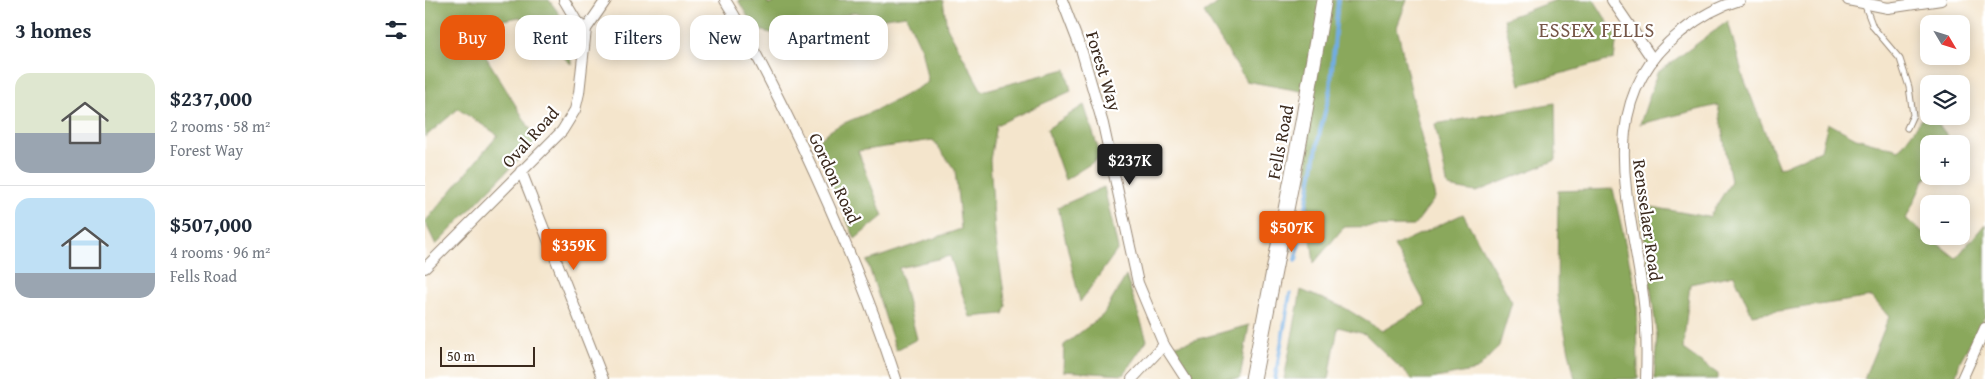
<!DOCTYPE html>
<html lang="en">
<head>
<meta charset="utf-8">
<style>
  body { margin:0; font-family:"Gentium Book Plus",serif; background:#f2f2f3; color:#1f2937; height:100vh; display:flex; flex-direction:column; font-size:19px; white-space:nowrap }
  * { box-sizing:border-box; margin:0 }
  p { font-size:16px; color:#747a83 }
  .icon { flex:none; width:28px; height:28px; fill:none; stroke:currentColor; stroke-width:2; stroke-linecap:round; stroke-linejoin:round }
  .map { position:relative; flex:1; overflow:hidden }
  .details { display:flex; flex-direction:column; background:#fff; width:425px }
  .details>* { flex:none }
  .banner { position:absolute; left:15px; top:15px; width:475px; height:45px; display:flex; gap:10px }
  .needle { width:32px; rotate:128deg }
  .buttons { position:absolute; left:1495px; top:15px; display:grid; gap:10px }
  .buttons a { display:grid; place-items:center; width:50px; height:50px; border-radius:10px; background:#fff; box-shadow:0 2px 12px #0003; font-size:25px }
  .scale { position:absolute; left:15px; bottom:12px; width:95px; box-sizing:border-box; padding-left:5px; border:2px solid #3b2a1e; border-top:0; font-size:14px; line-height:18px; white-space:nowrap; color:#3b2a1e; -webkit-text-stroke:4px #fff; paint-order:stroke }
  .price { position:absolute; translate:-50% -42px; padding:0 11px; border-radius:5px; background:#ea580c; color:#fff; font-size:16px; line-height:32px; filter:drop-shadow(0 1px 2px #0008) }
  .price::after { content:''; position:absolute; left:50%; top:30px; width:15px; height:11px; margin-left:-8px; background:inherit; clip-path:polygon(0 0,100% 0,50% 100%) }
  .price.selected { background:#222; color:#fff }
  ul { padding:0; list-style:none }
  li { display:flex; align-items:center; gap:15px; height:125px; padding:0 15px }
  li+li { border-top:1px solid #e0e1e3 }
  li span { display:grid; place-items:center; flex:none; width:140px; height:100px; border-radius:15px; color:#555 }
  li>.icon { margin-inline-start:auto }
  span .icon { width:60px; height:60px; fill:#fffc; stroke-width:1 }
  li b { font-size:21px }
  h2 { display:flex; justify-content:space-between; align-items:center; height:60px; padding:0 15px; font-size:21px }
  .chip { padding:0 18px; border-radius:15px; background:#fff; box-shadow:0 2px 12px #0003; font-size:18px; line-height:45px }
  .chip.selected { background:#ea580c; color:#fff }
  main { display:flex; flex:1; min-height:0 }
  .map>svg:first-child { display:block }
  .forest { fill:#8aa85c; stroke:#62693d }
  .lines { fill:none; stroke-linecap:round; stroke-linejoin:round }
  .stream { stroke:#71ade2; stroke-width:4 }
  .lane-casing { stroke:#988875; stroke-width:7 }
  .street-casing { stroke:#988875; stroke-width:12 }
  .secondary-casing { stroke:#988875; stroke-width:17 }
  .lane { stroke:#fff; stroke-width:5 }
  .street { stroke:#fff; stroke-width:10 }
  .secondary { stroke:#fff; stroke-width:15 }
  .labels { text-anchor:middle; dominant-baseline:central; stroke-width:4.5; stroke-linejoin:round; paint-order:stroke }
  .street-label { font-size:18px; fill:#3b2a1e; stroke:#fff }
  .quarter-label { font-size:20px; letter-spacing:1px; fill:#765748; stroke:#fff }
</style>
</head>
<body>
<main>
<section class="details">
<h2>3 homes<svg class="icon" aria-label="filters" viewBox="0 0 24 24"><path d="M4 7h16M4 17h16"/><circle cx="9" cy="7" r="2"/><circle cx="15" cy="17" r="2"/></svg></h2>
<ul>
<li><span style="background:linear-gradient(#dfe7d0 60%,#9aa5b1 0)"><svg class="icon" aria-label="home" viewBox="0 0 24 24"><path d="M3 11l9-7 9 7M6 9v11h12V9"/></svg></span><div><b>$237,000</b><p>2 rooms · 58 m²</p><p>Forest Way</p></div></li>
<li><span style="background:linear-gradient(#bfe0f5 75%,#9aa5b1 0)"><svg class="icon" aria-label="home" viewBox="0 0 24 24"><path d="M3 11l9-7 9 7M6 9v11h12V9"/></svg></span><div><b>$507,000</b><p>4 rooms · 96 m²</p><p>Fells Road</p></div></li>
</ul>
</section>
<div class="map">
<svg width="1560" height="379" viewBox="0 0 1560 379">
  <rect width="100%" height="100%" fill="#fff"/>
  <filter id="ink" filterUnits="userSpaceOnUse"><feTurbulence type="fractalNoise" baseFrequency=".02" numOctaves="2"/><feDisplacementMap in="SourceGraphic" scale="10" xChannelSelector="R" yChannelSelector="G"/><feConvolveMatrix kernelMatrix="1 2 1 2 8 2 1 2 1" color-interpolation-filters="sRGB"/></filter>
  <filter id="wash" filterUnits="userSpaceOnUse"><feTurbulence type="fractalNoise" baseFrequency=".0096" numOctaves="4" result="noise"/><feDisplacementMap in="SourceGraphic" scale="20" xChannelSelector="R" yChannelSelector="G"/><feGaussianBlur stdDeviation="1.12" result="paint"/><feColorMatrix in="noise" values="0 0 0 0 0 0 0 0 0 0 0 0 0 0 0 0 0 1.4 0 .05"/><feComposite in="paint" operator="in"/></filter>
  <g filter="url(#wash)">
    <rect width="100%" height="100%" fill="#f4e5cc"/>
    <g class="forest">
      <polygon points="0,0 124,0 144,27 146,64 95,17 42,26 112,140 11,245 0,222 73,135 33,109 0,137"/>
      <path d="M 313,0 L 341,0 L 344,5 L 353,0 L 518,0 L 522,27 L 557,91 L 641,69 L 646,91 L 571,125 L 565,160 L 570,234 L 581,306 L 578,314 L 545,317 L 525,256 L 474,268 L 492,339 L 471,350 L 442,261 L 536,229 L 530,170 L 508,140 L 433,151 L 458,216 L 430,239 L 390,146 C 406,123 431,120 455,108 C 472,100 487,91 503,82 L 496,48 L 481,15 L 453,19 L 430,12 L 403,20 L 381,42 L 330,29 Z"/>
      <polygon points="797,0 982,0 972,27 1010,198 989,226 919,227 889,263 884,222 881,92 821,81 779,13"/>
      <polygon points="1131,0 1169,0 1192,37 1189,59 1095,85 1079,19"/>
      <polygon points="1303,21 1318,76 1354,168 1396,150 1403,123 1431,138 1474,150 1503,111 1504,116 1507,116 1529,144 1504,144 1504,176 1499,180 1481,219 1531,258 1560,224 1560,316 1535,361 1530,379 1439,379 1464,317 1447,297 1327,315 1309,275 1265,284 1258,349 1293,374 1293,379 1229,379 1232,337 1215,205 1284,217 1306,182 1293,105 1215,124 1232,73"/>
      <polygon points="1130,103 1131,160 1051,192 1023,187 1010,124"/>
      <polygon points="659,105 676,157 640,180 622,129"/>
      <polygon points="679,187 693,249 655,302 633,207"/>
      <polygon points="1188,189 1212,296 1213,379 1150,379 1132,296 1133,191"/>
      <polygon points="1038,214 1087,302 1074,346 1052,370 1006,379 987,379 940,334 913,327 904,379 859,379 876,290 920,308 957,331 1001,305 969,246"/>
      <polygon points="701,276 722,340 698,375 638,371 639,345 678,315"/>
      <polygon points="824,325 815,379 771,379 748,346"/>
    </g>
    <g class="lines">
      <g class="stream">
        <polyline points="871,260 895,131 905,92 913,0"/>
        <polyline points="850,379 865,294"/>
      </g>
    </g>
  </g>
  <g filter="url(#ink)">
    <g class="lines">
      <defs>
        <polyline id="lane" points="1439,3 1448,27 1475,59 1484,87 1488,115 1482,128"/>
        <g id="street">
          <polyline points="139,0 152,22 161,29"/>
          <path d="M 300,0 C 329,47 352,95 376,144 C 412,221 445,298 471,379"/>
          <polyline points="637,0 657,52 678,124 713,283 739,345 761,379"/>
          <polyline points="1187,0 1228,60"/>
          <polyline points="1423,0 1463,8 1516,0"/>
          <polyline points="96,171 178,379"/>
          <polyline points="0,268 137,131 150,110 154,93 161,29 181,0"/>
          <polyline points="707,379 739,345"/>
          <path d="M 1221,379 C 1222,354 1222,329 1219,303 C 1208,209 1164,103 1256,32 C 1273,18 1294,6 1315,0"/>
          <polyline points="1537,379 1560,328"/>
        </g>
        <polyline id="secondary" points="828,379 878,122 899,0"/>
      </defs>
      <use href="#lane" class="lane-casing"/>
      <use href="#street" class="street-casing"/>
      <use href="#secondary" class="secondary-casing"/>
      <use href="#lane" class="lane"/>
      <use href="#street" class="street"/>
      <use href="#secondary" class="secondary"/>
    </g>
  </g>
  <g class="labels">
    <g class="street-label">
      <text transform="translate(679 71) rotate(73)">Forest Way</text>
      <text transform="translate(105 137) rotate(-48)">Oval Road</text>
      <text transform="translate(855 142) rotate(-79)">Fells Road</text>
      <text transform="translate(410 178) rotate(65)">Gordon Road</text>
      <text transform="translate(1223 220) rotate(82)">Rensselaer Road</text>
    </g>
    <g class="quarter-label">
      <text x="1172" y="29">ESSEX FELLS</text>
    </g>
  </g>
</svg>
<div class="buttons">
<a><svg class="needle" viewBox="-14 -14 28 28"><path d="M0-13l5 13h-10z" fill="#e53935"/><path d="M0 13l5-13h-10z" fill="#747a83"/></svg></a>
<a><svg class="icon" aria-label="layers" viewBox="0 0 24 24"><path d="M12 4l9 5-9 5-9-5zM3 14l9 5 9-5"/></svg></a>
<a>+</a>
<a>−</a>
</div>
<div class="scale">50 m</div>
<b class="price selected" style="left:705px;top:186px">$237K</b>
<b class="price" style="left:867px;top:253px">$507K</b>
<b class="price" style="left:149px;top:271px">$359K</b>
<div class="banner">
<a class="chip selected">Buy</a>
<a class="chip">Rent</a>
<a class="chip">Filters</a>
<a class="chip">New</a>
<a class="chip">Apartment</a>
</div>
</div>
</main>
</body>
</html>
